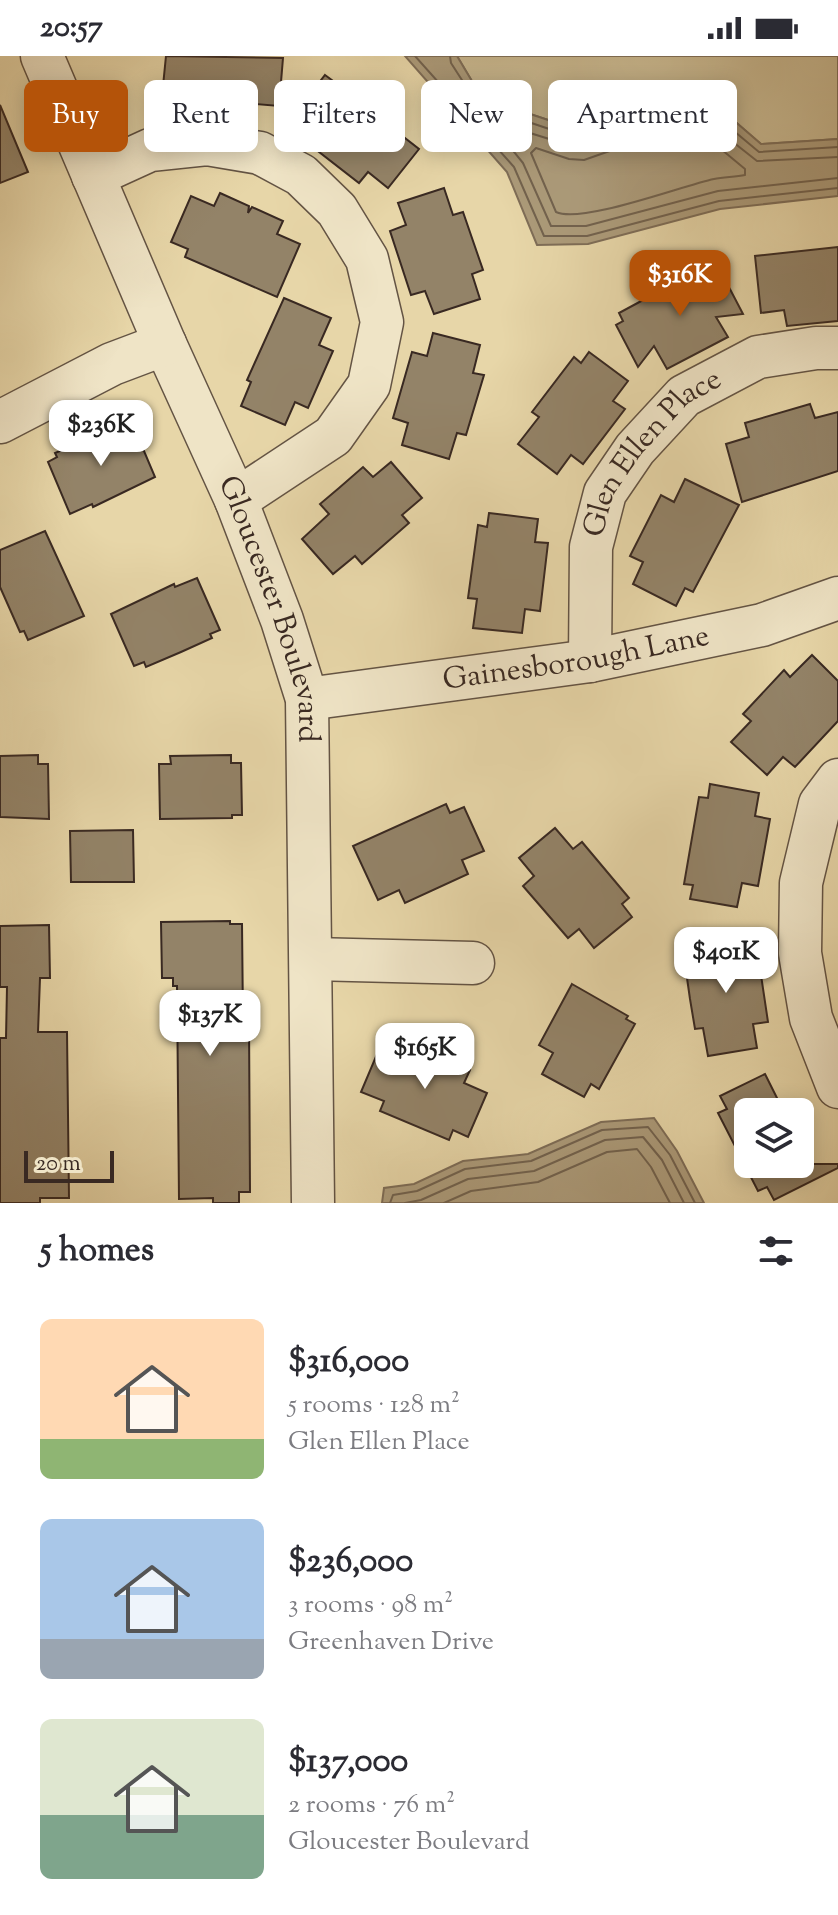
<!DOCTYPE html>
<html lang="en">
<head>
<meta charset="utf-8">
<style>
  body { margin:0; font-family:"Sorts Mill Goudy",serif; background:#f2f2f3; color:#2b2b33; height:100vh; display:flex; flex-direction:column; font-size:30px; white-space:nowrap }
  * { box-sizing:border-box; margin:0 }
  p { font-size:26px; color:#7c7c81 }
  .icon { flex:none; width:44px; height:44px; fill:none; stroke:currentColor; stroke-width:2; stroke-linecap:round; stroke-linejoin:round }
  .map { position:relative; height:1147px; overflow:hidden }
  .sheet { display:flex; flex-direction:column; background:#fff; flex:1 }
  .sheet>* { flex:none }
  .banner { position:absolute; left:24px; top:24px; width:790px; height:72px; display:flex; gap:16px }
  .buttons { position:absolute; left:734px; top:1042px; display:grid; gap:16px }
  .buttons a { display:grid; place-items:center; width:80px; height:80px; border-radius:12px; background:#fff; box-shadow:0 4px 20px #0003; font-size:40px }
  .scale { position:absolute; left:24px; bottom:20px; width:90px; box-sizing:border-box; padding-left:8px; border:4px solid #392922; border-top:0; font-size:22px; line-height:28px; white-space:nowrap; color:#392922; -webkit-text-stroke:6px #efe4c6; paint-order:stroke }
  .price { position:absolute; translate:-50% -68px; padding:0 18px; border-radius:16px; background:#fff; color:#222; font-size:26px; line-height:52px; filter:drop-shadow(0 2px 4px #0008) }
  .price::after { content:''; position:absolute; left:50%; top:48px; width:24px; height:18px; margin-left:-12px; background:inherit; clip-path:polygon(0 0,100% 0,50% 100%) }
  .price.current { background:#b45309; color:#fff }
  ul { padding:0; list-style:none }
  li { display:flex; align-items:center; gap:24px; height:200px; padding:0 40px }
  li span { display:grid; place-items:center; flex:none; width:224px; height:160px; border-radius:12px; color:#555 }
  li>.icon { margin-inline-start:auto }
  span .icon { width:96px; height:96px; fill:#fffc; stroke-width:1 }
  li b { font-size:34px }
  h2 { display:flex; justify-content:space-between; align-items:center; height:96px; padding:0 40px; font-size:34px }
  .tag { padding:0 28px; border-radius:12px; background:#fff; box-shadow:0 4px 20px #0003; font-size:28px; line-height:72px }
  .tag.current { background:#b45309; color:#fff }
  .status { display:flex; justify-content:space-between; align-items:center; height:56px; padding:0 40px; background:#fff; direction:ltr }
  .status svg { height:22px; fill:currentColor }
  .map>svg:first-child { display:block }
  .green { fill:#c9b991; stroke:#81715a; stroke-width:2 }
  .water { fill:#ac9b7a; stroke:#7e6d57; stroke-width:2 }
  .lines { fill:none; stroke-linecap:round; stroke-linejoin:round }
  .shore { stroke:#72624e; stroke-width:2 }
  .building { fill:#938368; stroke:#392922; stroke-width:2 }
  .minor-casing { stroke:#645444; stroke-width:45 }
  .minor { stroke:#efe4c6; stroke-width:42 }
  .labels { text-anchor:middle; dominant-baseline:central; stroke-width:7; stroke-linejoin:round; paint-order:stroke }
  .street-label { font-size:30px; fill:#392922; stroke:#efe4c6 }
</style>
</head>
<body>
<div class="status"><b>20:57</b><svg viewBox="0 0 49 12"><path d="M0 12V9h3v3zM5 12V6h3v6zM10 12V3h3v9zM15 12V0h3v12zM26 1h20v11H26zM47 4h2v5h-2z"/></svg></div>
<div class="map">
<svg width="838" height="1147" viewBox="0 0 838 1147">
  <rect width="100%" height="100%" fill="#e7d6a8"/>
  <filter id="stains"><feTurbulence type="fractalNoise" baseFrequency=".0025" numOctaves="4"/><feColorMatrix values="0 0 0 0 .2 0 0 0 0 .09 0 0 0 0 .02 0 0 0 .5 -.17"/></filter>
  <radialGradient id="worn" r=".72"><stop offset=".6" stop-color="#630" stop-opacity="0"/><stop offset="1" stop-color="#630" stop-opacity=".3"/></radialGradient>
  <polygon class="green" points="457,0 838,0 838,83 761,88 701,36 670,42 578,74 482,42"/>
  <g class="water">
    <polygon points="405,0 457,0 482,42 578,74 670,42 701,36 761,88 838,83 838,140 720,153 588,188 537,189 507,116"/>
    <polygon points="654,1062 677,1095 704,1147 382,1147 384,1132 414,1128 463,1105 528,1098 601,1066"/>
  </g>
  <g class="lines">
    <g class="shore">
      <polyline points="415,0 514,111 544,180 587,180 719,145 838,132"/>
      <polyline points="450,0 451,7 478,49 576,82 672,50 698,45 759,96 838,91"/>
      <path d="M 692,69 L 745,113 L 745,119 C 735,121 724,121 714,123 C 681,130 582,168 556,156 L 531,97 L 536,92 L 569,103 L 584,104 L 678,71 Z"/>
      <polyline points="838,101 757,105 695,56 675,60 578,92 498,67 493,70 523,107 551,170 586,170 718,135 838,122"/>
      <polyline points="390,1147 393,1139 417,1135 465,1113 531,1105 602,1074 648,1071 670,1099 695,1147"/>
      <polyline points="405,1147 421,1144 468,1123 534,1115 605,1084 643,1081 662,1104 684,1147"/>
      <polyline points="444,1147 471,1135 538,1126 607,1096 637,1093 651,1111 670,1147"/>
    </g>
  </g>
  <g class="building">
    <polygon points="166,0 283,2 279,50 256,48 255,63 186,58 187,42 162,40"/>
    <polygon points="325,19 348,36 354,29 401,68 396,75 419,93 388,132 368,116 359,127 305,85 318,68 308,68 295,58"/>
    <polygon points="0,49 28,116 0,127"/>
    <polygon points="444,132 453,159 463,156 483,214 472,218 480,243 434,258 425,235 411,239 390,175 406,169 398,147"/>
    <polygon points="220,137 249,150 248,157 252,151 283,165 277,178 300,188 277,241 185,201 188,193 171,186 191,140 214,150"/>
    <polygon points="838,191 838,265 787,270 784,254 761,257 755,200"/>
    <polygon points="708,209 712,218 720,214 743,258 716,261 728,281 667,313 654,290 638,311 616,269 623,265 619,257"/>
    <polygon points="284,242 331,262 319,289 333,295 308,352 295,346 285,369 241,350 251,326 247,324"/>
    <polygon points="433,277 480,289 473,317 484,319 466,379 457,377 449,403 402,389 408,367 393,362 412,296 427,300"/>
    <polygon points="589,296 628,325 613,345 625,353 583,408 571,399 557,418 518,388 539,361 532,356 574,301 581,307"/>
    <polygon points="810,348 815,362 838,356 838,415 742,446 726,388 749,381 745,367"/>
    <polygon points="121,369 122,373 133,369 155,421 93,451 92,448 70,458 48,406 57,401 55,397"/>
    <polygon points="391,406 422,442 402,459 409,467 362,508 355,500 333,518 302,483 329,458 320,448 339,432 363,411 373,421"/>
    <polygon points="685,423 739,449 693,536 685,532 676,550 633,528 643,506 630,500 661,439 674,446"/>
    <polygon points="489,457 538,463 535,486 548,487 540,555 525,553 522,577 473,572 477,543 468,542 478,469 487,471"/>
    <polygon points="45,475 84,560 28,584 24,575 20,576 0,531 0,494"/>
    <polygon points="197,522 220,574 210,578 212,582 181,596 146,611 144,606 134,610 111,558 174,528 175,531"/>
    <polygon points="812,599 838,625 838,665 795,711 783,701 767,719 731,686 751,665 743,658 784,614 790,621"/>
    <polygon points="38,699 38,708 48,708 49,763 0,761 0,700"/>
    <polygon points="231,699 231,707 241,707 242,759 232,759 232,762 160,763 159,708 171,708 170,700"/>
    <polygon points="710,728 759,737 755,760 770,763 758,830 742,827 737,851 690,843 693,829 684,828 699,741 708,742"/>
    <polygon points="446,748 450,757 464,751 484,795 462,804 468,818 405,847 399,834 378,844 353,790"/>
    <polygon points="555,772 573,793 582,786 629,842 622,848 632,861 594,892 579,873 568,882 523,830 534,820 519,802"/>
    <polygon points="133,774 134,826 71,826 70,775"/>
    <polygon points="230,865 230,868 242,868 243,964 249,964 250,1136 239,1136 239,1147 213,1147 213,1142 179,1143 177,930 173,930 173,922 162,922 161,866"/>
    <polygon points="49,869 50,922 40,922 38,976 67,976 69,1142 40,1142 40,1147 0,1147 0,982 6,982 7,931 0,931 0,870"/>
    <polygon points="738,878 742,901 758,899 768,966 753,968 757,992 708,1000 703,972 695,973 690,943 686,915 696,913 691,885"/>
    <polygon points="572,928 628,960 626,963 635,968 599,1033 591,1028 584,1041 542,1018 553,997 539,989"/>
    <polygon points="406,987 470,1014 464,1027 487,1037 468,1081 453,1074 449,1084 380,1055 384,1045 361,1036 380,991 401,1000"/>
    <polygon points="765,1018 784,1056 748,1056 748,1108 838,1108 838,1112 774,1144 767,1131 758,1135 718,1057 727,1053 720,1040"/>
  </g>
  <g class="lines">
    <defs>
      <g id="minor">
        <path id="s1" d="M 42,0 L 165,288 L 236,444 L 282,564 L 307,643 L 313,1147"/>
        <polyline points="93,120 150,94 207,88 260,97 301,119 337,154 367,203 382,266 369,329 333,380 236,444"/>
        <polyline points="0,366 112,308 165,288"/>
        <path id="s2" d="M 590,605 L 591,491 L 605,437 L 635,393 L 684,340 L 758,301 L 816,292 L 838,292"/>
        <path id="s3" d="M 307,643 L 590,605 L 762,569 L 838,542"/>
        <polyline points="838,724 820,748 801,827 800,897 811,962 838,1031"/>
        <polyline points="312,903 473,907"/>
      </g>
    </defs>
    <use href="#minor" class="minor-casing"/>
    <use href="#minor" class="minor"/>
  </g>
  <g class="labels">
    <g class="street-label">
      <text stroke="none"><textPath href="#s2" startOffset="230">Glen Ellen Place</textPath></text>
      <text stroke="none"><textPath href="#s1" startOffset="600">Gloucester Boulevard</textPath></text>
      <text stroke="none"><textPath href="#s3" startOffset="272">Gainesborough Lane</textPath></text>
    </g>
  </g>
  <rect width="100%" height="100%" filter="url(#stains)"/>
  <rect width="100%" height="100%" fill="url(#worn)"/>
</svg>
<div class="buttons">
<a><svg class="icon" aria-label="layers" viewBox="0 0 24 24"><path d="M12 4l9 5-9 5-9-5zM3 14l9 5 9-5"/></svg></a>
</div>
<div class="scale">20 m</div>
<b class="price current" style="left:680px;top:262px">$316K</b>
<b class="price" style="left:101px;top:412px">$236K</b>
<b class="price" style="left:726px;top:939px">$401K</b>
<b class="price" style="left:210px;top:1002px">$137K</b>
<b class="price" style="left:425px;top:1035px">$165K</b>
<div class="banner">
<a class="tag current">Buy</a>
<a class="tag">Rent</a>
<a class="tag">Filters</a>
<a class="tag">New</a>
<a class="tag">Apartment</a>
</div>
</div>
<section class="sheet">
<h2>5 homes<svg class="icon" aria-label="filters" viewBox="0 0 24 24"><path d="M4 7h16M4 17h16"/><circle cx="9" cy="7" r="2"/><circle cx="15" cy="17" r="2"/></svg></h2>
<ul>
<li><span style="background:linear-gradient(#ffd9b3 75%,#8fb573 0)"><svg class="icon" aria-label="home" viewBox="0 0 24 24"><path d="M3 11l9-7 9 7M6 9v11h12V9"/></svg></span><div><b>$316,000</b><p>5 rooms · 128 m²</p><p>Glen Ellen Place</p></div></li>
<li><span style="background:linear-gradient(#a9c7e8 75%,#9aa5b1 0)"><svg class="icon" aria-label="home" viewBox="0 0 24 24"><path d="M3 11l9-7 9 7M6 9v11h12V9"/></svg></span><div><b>$236,000</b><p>3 rooms · 98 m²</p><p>Greenhaven Drive</p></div></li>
<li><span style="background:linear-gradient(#dfe7d0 60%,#7fa58c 0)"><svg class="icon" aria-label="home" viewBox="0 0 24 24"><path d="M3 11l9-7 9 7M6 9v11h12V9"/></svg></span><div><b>$137,000</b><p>2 rooms · 76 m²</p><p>Gloucester Boulevard</p></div></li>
</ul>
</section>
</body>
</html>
